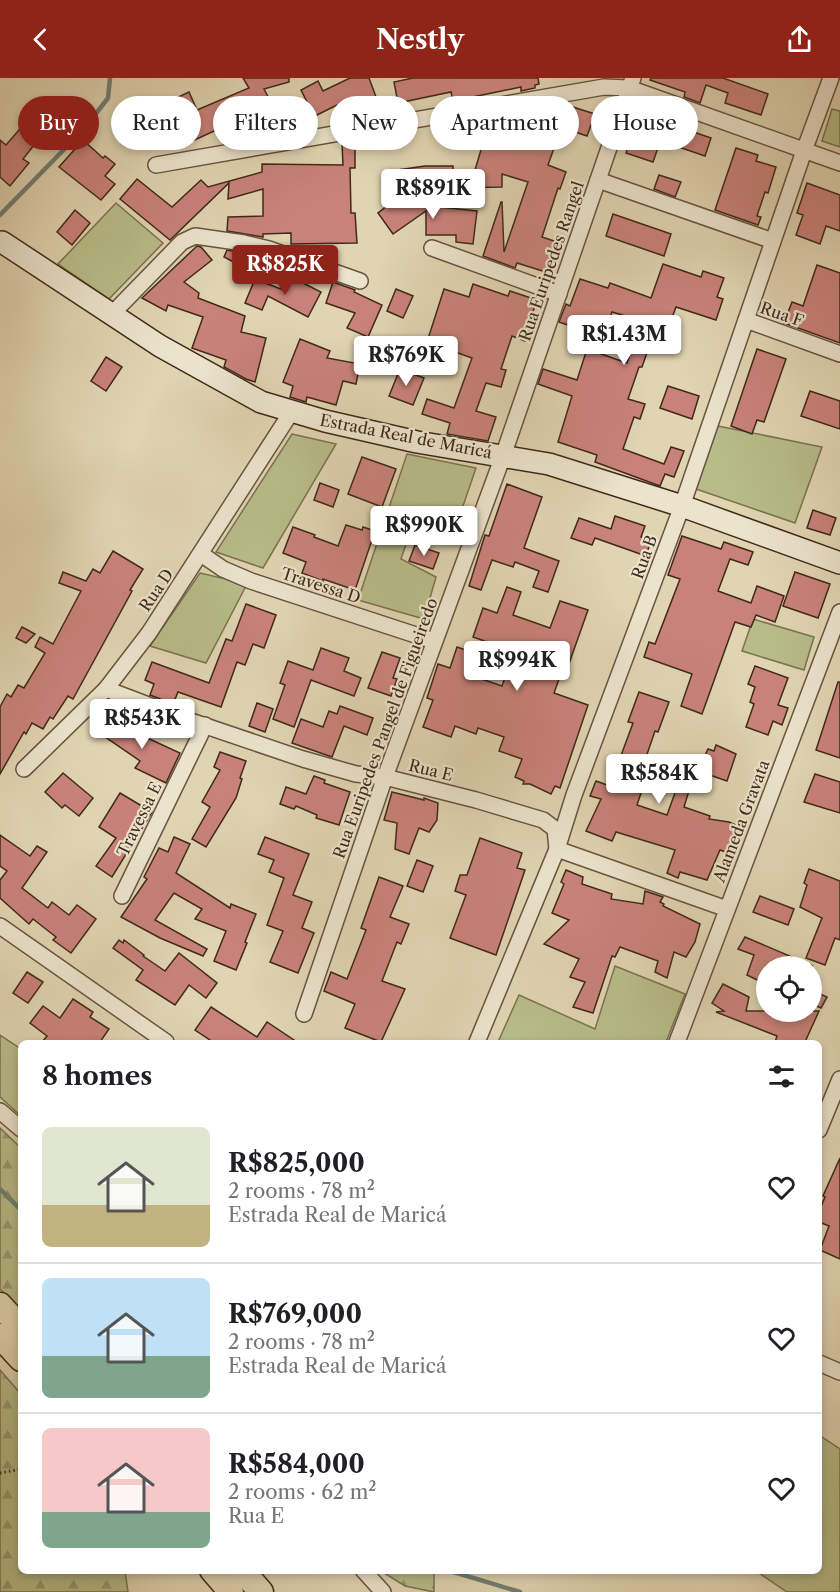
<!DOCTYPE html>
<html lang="en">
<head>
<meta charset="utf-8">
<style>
  body { margin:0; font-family:"Libre Caslon Text",serif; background:#f2f2f2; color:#202124; height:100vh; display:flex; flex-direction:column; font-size:22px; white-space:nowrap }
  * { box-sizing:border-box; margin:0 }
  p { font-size:20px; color:#757577 }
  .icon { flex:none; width:33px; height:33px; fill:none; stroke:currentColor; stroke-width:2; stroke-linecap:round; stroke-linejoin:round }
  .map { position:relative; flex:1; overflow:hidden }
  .panel { position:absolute; left:18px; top:962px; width:804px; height:534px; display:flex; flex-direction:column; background:#fff; border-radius:9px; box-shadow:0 3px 9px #0003 }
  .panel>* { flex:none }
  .guide { position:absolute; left:18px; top:18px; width:804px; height:54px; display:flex; gap:12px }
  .fabs { position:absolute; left:756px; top:878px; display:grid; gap:12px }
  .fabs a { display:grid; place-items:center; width:66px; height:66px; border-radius:50%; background:#fff; box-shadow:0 3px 9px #0003; font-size:30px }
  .price { position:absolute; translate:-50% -51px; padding:0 14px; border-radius:6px; background:#fff; color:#222; font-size:20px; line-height:39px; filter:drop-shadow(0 2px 3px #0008) }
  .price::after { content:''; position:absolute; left:50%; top:36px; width:18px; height:14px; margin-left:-9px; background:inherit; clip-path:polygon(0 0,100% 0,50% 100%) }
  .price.on { background:#8f2418; color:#fff }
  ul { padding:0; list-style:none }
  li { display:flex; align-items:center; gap:18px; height:150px; padding:0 24px }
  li+li { border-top:2px solid #e0e0e0 }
  li span { display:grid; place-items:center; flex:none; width:168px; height:120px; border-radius:9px; color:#555 }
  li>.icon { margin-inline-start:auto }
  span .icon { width:72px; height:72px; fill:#fffc; stroke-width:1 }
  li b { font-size:26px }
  h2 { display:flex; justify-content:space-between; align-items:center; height:72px; padding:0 24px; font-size:26px }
  .pill { padding:0 21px; border-radius:27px; background:#fff; box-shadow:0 3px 9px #0003; font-size:21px; line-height:54px }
  .pill.on { background:#8f2418; color:#fff }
  header { display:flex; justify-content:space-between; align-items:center; height:78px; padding:0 24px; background:#8f2418; color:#fff; font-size:27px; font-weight:800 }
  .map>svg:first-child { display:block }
  .grass { fill:#b7bc88; stroke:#7c7251; stroke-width:1.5 }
  .forest { fill:url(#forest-firs); stroke:#7c7251; stroke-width:1.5 }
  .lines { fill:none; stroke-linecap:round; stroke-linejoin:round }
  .stream { stroke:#727f73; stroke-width:4.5 }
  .building { fill:#c9827a; stroke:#40291a; stroke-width:1.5 }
  .minor-casing { stroke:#685440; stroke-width:18 }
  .secondary-casing { stroke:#40291a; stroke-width:24 }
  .primary-casing { stroke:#40291a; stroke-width:27 }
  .path { stroke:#40291a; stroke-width:3; stroke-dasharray:1.5 3; stroke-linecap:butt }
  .minor { stroke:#ebe3cc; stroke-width:15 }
  .secondary { stroke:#ebe3cc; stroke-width:21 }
  .primary { stroke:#e0d4b1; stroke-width:24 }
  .labels { text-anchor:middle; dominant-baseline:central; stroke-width:4.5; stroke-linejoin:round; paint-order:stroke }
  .street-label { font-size:16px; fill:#40291a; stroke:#ebe3cc }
</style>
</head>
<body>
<header><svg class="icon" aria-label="back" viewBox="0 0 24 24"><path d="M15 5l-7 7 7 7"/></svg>Nestly<svg class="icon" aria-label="share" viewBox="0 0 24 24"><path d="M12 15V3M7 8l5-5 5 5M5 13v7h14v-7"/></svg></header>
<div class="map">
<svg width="840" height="1514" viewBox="0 0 840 1514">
  <defs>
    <pattern id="forest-firs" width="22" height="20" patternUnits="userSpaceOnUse" patternTransform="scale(1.5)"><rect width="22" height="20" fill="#b7bc88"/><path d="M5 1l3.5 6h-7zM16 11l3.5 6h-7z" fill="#96996e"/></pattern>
  </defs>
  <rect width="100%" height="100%" fill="#e0d4b1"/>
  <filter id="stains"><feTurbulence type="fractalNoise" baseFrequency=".00333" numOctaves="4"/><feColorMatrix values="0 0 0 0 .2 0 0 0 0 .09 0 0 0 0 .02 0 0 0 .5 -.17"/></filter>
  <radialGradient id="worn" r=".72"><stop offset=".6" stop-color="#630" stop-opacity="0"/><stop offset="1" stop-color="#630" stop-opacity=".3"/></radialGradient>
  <g class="grass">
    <polygon points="832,31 840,33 840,69 822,63"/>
    <polygon points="116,125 163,165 109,221 58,186"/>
    <polygon points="718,348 822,369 795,445 696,411"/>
    <polygon points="292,356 336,366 263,490 216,474"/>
    <polygon points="407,376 476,390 451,463 411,451 401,481 436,499 424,541 358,522"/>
    <polygon points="200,495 247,506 206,585 150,568"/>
    <polygon points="753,541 814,559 804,592 742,573"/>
    <polygon points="615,888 685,916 666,964 498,964 519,917 595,951"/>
    <polygon points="0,957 21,971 21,1038 0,1019"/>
    <polygon points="819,1357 840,1371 840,1514 787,1514 756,1493 819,1492"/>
  </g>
  <g class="forest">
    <polygon points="0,1050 21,1070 21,1234 0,1211"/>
    <polygon points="0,1292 21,1316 21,1492 125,1493 128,1514 0,1514"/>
    <polygon points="381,1493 434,1493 434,1514 405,1508"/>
  </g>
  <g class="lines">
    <g class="stream">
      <polyline points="0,137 84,51 108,20 110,0"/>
      <polyline points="0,1111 21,1132"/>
      <polyline points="447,1492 520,1514"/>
    </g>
  </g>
  <g class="building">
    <polygon points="243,0 289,0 289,4 264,11 283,47 261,56 253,35 186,66 174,39 168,42 161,27 189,14 197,32 249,10"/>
    <polygon points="350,0 369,0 379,27 356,35 351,20 313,39 316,49 306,51 295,30 307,24 301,12 318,3 323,13"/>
    <polygon points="413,0 538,0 539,6 535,7 535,10 521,13 521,9 453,23 451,14 398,25 394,4"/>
    <polygon points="651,0 723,0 768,16 761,37 725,25 728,15 706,7 700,25 684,19 685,14 650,2"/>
    <polygon points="573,29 595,36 587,58 566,51"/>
    <polygon points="532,35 563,45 548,87 566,94 560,111 558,110 542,159 560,165 549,195 517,185 515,190 483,178 501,124 502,124 504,174 528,104 502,96 502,109 401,111 398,92 425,88 453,88 453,93 475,92 486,55 521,66"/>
    <polygon points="25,45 41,58 23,81 29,85 10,108 0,99 0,62 6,67"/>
    <polygon points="676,48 711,60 705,78 670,66"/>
    <polygon points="635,49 649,53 648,57 661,61 653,84 626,75"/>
    <polygon points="83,62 103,80 105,78 115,86 105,98 115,106 101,122 59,89"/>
    <polygon points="342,65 355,65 355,90 350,90 351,135 355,135 357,165 291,166 291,155 263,156 263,159 227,153 228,139 263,138 263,111 228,121 229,105 170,162 120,121 137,101 172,129 201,102 208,109 262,94 262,86 343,87"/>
    <polygon points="736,70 758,77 756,83 776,89 768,115 765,114 757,138 761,139 758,147 715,132"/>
    <polygon points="659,97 681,104 675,119 654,111"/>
    <polygon points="807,105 840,117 840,153 826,148 820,166 796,157 803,137 797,135"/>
    <polygon points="392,124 477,133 473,166 456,164 456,157 426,157 426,133 393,156 378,135"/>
    <polygon points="75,132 90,145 72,167 57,154"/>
    <polygon points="613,136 671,156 664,178 606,158"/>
    <polygon points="197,168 201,169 212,182 184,204 199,215 198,220 245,238 241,254 266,260 255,304 246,301 224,289 226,282 192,270 203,239 168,227 166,233 142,220"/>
    <polygon points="227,172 262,179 254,195 224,179"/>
    <polygon points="663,186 701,199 703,193 724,200 717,219 723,221 716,242 676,229 662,267 651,263 642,289 639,289 628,321 645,326 640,341 634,339 623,371 664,386 671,369 684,373 674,399 665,396 660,408 595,384 597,377 558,364 572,318 538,306 543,291 577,302 587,271 627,285 642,243 612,234 603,259 559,244 566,226 570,228 580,201 608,210 610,205 651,220"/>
    <polygon points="817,187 840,195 840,265 784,245 792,224 803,228"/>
    <polygon points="293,200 321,214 308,239 268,218 262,232 245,225 255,201 286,213"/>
    <polygon points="333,204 355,212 354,214 382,227 368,259 347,250 355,235 326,225"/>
    <polygon points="473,206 508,218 510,213 537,222 529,245 532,246 525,263 512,258 501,291 506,292 501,309 486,305 476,333 496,339 488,363 447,356 450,345 422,336 427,321 454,330 472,280 427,264 444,211 469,219"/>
    <polygon points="396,211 413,218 403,240 387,233"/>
    <polygon points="300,261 330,273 327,280 360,286 356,306 343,303 336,327 307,319 306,324 290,319 293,308 283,304"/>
    <polygon points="757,271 786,281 764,344 757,342 752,356 731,348"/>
    <polygon points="106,279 122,289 106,313 91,303"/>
    <polygon points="400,291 424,300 413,327 389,318"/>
    <polygon points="668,308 699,318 692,341 660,330"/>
    <polygon points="810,313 840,323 840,351 801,338"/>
    <polygon points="362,379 396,391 382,429 348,416"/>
    <polygon points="320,405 339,412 333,429 314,422"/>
    <polygon points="507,406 542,419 524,470 559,483 548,514 533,509 539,493 515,484 513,489 492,482 481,512 469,508 485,457 489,458"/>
    <polygon points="813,432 836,440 830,457 807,450"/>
    <polygon points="615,438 645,448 641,459 651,462 646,478 595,460 592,467 571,460 579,440 611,451"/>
    <polygon points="346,447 362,452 363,449 375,453 355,512 323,501 323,503 302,495 306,484 283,475 293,449 315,457 314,459 338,468"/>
    <polygon points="682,458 721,471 724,464 753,474 748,487 730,481 718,513 751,525 757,508 784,518 775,544 756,537 751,549 735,544 702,636 681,628 692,596 644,579 649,564 655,566 680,501 668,497"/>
    <polygon points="415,467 439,475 433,491 409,483"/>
    <polygon points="113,473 143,491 130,512 132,513 73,621 68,618 53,641 50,639 43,651 32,645 26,656 24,654 0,696 0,629 7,616 11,619 18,607 24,610 45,575 35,569 40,559 53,566 81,513 59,505 63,494 86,503 93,491 100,495"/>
    <polygon points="795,494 830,506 818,540 783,528"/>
    <polygon points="507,509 521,514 513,537 550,550 560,523 588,532 566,594 562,593 554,615 588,627 560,710 555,708 551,716 530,706 523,706 524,703 515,699 522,681 499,673 504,659 478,650 476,656 455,648 451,659 423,649 433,622 427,620 438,586 450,590 457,569 477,576 470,597 502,608 513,576 503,572 504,570 473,559 483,530 497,535"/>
    <polygon points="246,526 276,537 264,570 253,566 245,587 237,584 221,629 178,614 173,626 150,617 154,606 145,602 152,584 209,605 226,561 232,563"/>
    <polygon points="22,549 35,556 26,565 16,560"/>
    <polygon points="321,570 349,580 344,593 361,600 354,618 311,602 294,649 273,641 285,607 280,605 288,583 313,592"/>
    <polygon points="382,574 400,580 393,600 397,601 391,618 368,610"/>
    <polygon points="755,588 788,600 778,627 788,630 782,647 773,643 768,657 746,649 754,626 750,624 755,609 748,606"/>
    <polygon points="838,604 840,604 840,680 816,672"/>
    <polygon points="639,614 669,624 658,654 655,653 644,685 639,683 630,712 641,715 637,727 667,737 685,687 696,690 684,729 710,738 709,741 729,744 738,748 737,753 739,754 732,776 720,772 707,802 680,794 678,800 667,795 675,772 616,754 612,763 586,753 601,721 590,718 596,703 607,707 619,683 633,645 628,644"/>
    <polygon points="257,625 273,631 265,654 249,648"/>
    <polygon points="340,628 373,640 367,657 344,648 332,679 292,665 301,641 323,649 329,633 337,636"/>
    <polygon points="108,639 128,651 180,675 166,705 135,690 140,683 98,654"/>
    <polygon points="716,667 736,676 727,703 698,693 708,671 714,673"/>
    <polygon points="220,674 246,683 240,700 242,701 236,720 206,769 192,761 210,729 202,724 220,692 214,689"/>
    <polygon points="63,695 93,720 79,738 65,727 62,730 45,714"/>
    <polygon points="815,696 840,704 840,735 804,724"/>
    <polygon points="314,698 325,702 324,705 350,714 339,747 316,740 317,737 296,728 294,731 280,726 286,709 306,716"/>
    <polygon points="392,714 424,722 424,720 438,725 437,742 429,754 419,750 409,776 395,771 397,745 384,742"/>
    <polygon points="120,715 152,734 112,799 96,788 116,760 99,749"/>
    <polygon points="0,757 30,778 37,768 47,774 22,810 48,830 52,824 69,837 77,827 96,841 71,875 53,862 56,859 33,841 29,846 0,820 0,802 7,793 0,788"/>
    <polygon points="174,759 190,766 176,795 230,830 231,826 256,836 245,864 247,865 236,892 214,883 226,853 195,841 202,831 174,815 155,842 207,871 203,878 160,860 121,839 147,801 144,799 159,770 168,774"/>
    <polygon points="265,759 309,776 293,817 312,824 302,850 314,855 298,895 270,884 283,853 267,847 284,800 269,794 274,782 258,776"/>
    <polygon points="480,760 522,775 517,790 525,792 496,877 450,860 466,817 455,813 460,797 467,797"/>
    <polygon points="417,782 433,788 423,814 407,808"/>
    <polygon points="809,791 840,803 840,862 835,860 825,887 806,880 822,840 800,829 807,807 804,805"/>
    <polygon points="566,792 583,799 582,806 612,816 611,821 643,826 645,813 663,819 660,824 664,826 663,828 700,846 695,864 686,879 674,874 667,900 655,894 658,883 620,869 615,879 612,878 593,935 573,929 585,904 570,899 579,881 544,866 569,842 552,835 564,806 561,804"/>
    <polygon points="379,799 403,808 390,839 409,846 401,866 397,864 382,903 405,911 381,964 345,950 355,926 324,913 331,894 347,901 366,852 361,850"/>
    <polygon points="760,818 794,831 788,847 753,834"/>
    <polygon points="745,859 813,888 766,888 766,906 747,897 754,877 738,871"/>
    <polygon points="119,862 123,865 124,862 144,877 143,878 165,893 179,875 217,905 206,920 189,907 175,927 136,902 143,892 113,870"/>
    <polygon points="27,894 43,904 28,925 13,915"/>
    <polygon points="723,906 749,919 746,933 819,933 805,964 775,964 777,958 716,934 724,933 712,925"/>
    <polygon points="812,912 827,919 821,930 812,926"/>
    <polygon points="73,921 93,934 90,939 109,951 100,964 42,964 47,958 30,945 43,928 60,940"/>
    <polygon points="211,929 257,959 267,944 297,964 213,964 195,952"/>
    <polygon points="840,1080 840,1181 820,1172 829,1148 819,1144 819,1133 825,1119 823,1118"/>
  </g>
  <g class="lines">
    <defs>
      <g id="minor">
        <polyline points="156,87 604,9 629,10 840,85"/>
        <polyline points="598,102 773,163"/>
        <polyline points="432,170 559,216"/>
        <polyline points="111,237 182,164 195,158 244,165 269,171 360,203"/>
        <polyline points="746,242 840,276"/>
        <polyline points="201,476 223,491 251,503 434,563"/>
        <polyline points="106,611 185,641 303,681 356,696 385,699 476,722 543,742 555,751 557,771 727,831"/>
        <polyline points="24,691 106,611 149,555 292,333"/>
        <polyline points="122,818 205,647"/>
        <polyline points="0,848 166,964"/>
        <polyline points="304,936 385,699 503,378 633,0"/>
        <polyline points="477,964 557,771 574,717 682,428 804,73 831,0"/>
        <polyline points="677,964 840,534"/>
        <polyline points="0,1033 21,1051"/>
        <polyline points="819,1052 840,1001"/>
        <polyline points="819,1285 840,1294"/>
        <polyline points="363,1492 383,1514"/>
      </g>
      <polyline id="secondary" points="2,164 160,268 261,324 325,343 417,364 549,386 682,428 840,485"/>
      <g id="primary">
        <polyline points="0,1227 21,1250"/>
        <polyline points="0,1258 21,1281"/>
        <polyline points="212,1492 231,1514"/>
        <polyline points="242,1492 261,1514"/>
      </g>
    </defs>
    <use href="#minor" class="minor-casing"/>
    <use href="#secondary" class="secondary-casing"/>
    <use href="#primary" class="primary-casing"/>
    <polyline class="path" points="0,1395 21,1391"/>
    <use href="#minor" class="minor"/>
    <use href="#secondary" class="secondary"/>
    <use href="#primary" class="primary"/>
  </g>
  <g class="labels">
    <g class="street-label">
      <text transform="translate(551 183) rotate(-71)">Rua Euripedes Rangel</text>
      <text transform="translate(782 236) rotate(19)">Rua F</text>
      <text transform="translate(406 358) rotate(11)">Estrada Real de Maricá</text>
      <text transform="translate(644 479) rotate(-70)">Rua B</text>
      <text transform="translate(321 507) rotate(18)">Travessa D</text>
      <text transform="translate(156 512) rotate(-56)">Rua D</text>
      <text transform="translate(385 650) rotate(-70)">Rua Euripedes Pangel de Figueiredo</text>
      <text transform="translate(431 692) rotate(14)">Rua E</text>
      <text transform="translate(139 741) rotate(-64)">Travessa E</text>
      <text transform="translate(741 743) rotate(-69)">Alameda Gravata</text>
    </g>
  </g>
  <rect width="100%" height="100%" filter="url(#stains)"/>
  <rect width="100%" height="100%" fill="url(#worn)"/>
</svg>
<div class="fabs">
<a><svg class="icon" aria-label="locate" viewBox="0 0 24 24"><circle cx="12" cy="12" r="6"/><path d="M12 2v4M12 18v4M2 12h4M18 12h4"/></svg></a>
</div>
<b class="price" style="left:433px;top:142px">R$891K</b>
<b class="price on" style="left:285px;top:218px">R$825K</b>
<b class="price" style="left:624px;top:288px">R$1.43M</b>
<b class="price" style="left:406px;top:309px">R$769K</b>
<b class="price" style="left:424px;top:479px">R$990K</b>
<b class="price" style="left:517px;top:614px">R$994K</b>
<b class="price" style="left:142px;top:672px">R$543K</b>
<b class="price" style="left:659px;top:727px">R$584K</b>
<div class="guide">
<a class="pill on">Buy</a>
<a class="pill">Rent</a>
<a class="pill">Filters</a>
<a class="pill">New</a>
<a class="pill">Apartment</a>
<a class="pill">House</a>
</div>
<section class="panel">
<h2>8 homes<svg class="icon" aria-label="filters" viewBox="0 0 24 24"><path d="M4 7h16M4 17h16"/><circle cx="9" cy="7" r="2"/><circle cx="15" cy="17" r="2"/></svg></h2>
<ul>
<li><span style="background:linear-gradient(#dfe7d0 65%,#c2b280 0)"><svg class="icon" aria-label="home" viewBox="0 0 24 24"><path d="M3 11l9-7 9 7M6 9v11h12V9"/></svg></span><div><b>R$825,000</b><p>2 rooms · 78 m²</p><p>Estrada Real de Maricá</p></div><svg class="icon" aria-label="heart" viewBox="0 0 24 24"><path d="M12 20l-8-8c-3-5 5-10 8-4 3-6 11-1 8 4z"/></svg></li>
<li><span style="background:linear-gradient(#bfe0f5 65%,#7fa58c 0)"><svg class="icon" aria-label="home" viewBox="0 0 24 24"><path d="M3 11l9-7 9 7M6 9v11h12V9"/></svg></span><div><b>R$769,000</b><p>2 rooms · 78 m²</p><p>Estrada Real de Maricá</p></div><svg class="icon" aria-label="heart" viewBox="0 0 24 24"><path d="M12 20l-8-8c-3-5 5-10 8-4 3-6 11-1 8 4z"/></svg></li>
<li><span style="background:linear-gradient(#f6c9c9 70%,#7fa58c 0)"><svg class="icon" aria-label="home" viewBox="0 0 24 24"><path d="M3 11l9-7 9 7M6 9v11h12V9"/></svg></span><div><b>R$584,000</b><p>2 rooms · 62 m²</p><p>Rua E</p></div><svg class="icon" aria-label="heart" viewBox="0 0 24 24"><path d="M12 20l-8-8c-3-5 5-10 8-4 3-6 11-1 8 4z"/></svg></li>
</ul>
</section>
</div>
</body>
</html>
